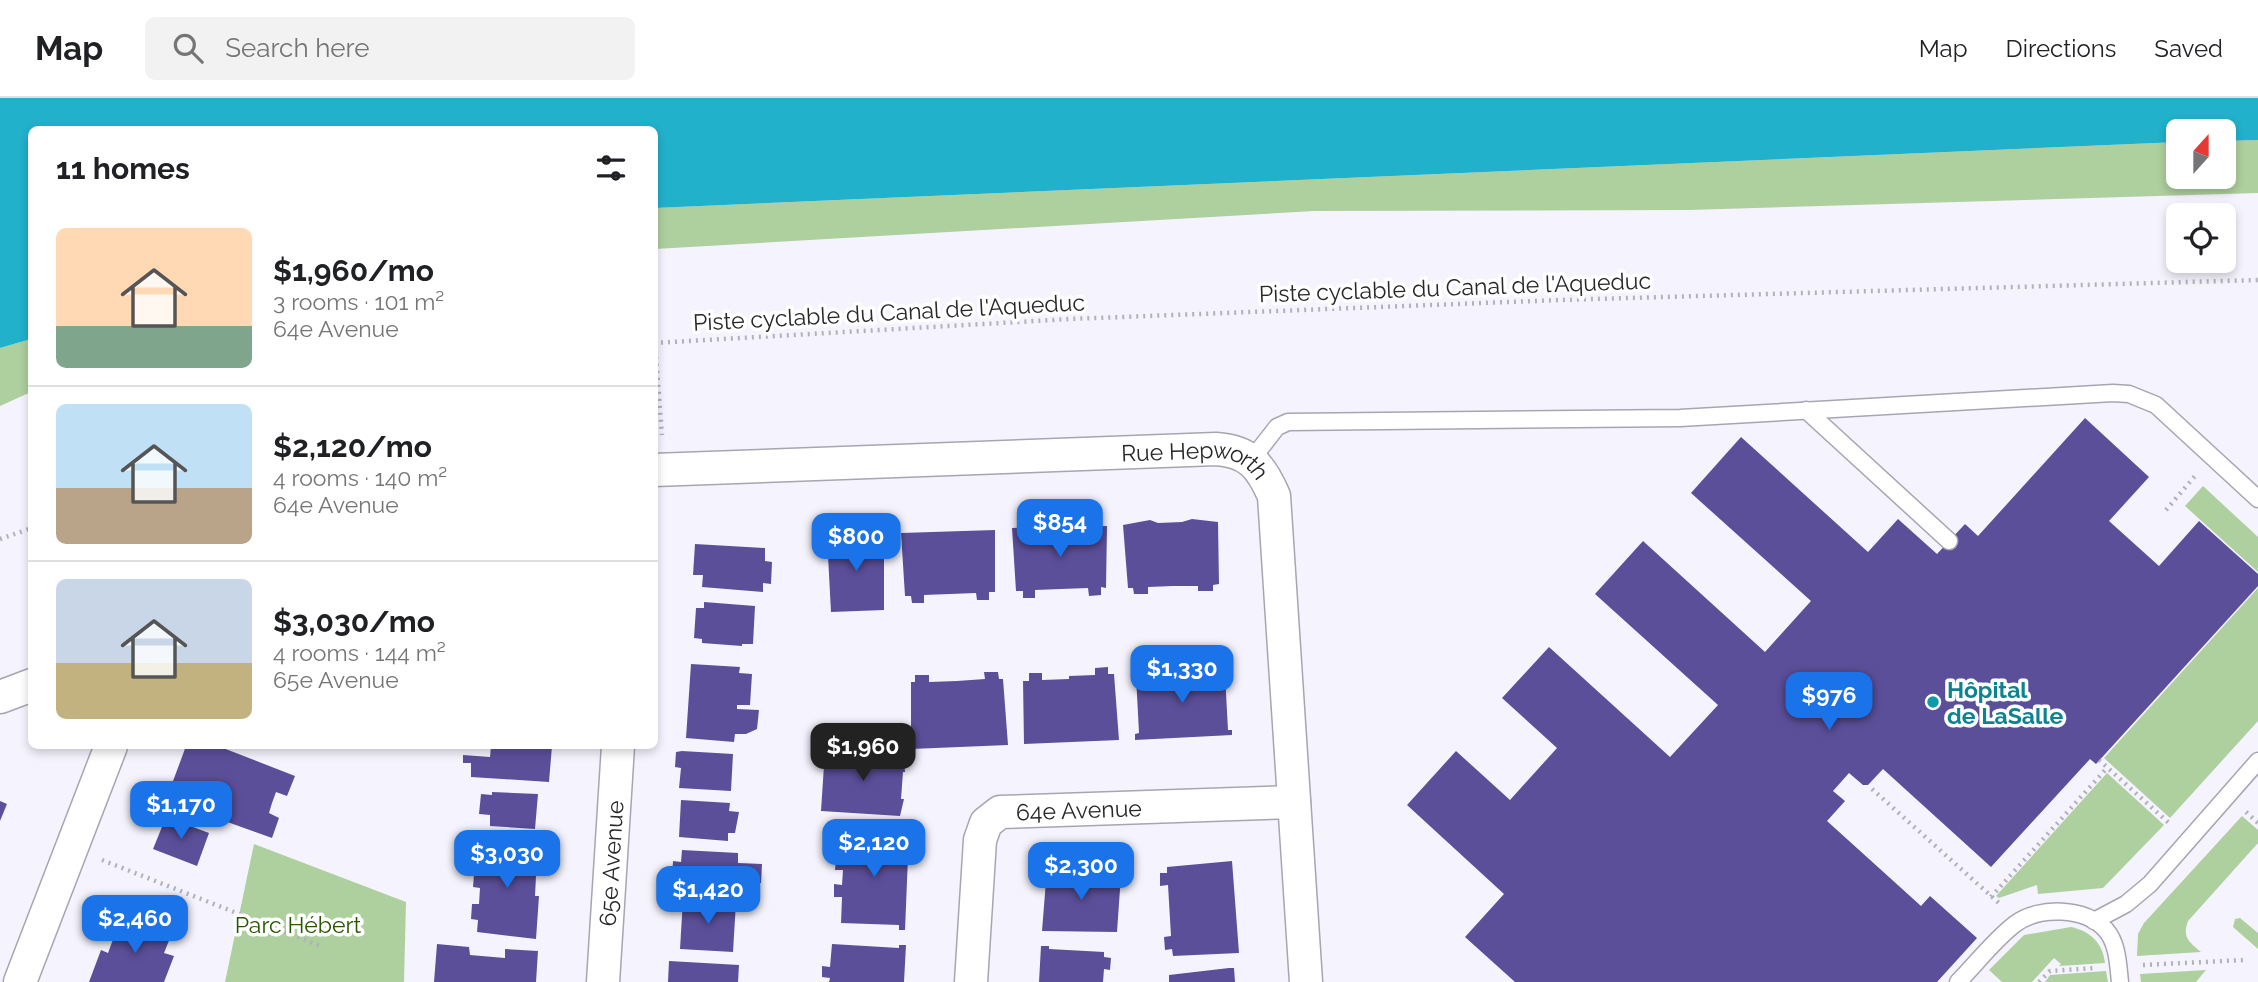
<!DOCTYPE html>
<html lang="en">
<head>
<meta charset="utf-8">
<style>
  body { margin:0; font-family:Raleway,sans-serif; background:#f2f2f2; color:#202124; height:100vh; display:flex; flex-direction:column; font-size:26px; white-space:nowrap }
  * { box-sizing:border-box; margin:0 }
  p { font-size:23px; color:#757577 }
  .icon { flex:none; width:38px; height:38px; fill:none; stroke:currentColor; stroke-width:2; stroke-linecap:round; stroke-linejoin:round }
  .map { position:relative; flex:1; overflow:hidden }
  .details { position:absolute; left:28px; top:28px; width:630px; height:623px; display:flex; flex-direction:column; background:#fff; border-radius:10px; box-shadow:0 4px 10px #0003 }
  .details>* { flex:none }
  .needle { width:46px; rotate:21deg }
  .fabs { position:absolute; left:2166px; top:21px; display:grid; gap:14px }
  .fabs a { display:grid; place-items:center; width:70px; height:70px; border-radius:10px; background:#fff; box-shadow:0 4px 10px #0003; font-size:35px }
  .price { position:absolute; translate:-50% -60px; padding:0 16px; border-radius:14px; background:#1a73e8; color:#fff; font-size:23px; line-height:46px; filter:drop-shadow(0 2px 4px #0008) }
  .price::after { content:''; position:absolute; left:50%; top:42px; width:21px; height:16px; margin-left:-10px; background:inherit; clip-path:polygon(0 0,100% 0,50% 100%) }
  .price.on { background:#222; color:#fff }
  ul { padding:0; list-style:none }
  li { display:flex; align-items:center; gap:21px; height:175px; padding:0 28px }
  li+li { border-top:2px solid #e0e0e0 }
  li span { display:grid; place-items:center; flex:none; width:196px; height:140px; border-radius:10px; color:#555 }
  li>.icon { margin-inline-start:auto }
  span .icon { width:84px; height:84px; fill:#fffc; stroke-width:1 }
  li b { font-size:30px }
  h2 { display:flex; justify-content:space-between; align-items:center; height:84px; padding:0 28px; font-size:30px }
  header { display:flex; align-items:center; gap:42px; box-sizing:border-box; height:98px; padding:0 35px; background:#fff; border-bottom:2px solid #e0e0e0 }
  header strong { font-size:33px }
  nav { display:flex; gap:38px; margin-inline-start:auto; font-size:24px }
  .search { width:490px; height:63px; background:#f2f2f2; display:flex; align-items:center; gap:18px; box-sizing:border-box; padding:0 24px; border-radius:10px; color:#757577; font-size:26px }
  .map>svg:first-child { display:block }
  .green { fill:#aecf9e }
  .water { fill:#21b1cb }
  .building { fill:#5c4f9a }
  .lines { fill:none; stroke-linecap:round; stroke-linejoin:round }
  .lane-casing { stroke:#a7a6b0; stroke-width:19 }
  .street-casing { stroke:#a7a6b0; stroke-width:35 }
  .path { stroke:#b2b1b9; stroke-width:4.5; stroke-dasharray:2 5; stroke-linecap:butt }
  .lane { stroke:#fff; stroke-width:16 }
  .street { stroke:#fff; stroke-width:32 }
  .culture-dot { fill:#0f9aa8; stroke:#fff; stroke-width:2.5 }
  .labels { text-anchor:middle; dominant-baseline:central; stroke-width:7; stroke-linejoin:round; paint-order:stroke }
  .street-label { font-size:23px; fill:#28282b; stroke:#fff }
  .culture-label { font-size:23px; font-weight:bold; fill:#0d838f; stroke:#fff; text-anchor:start }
  .park-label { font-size:23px; fill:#295601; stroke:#fff }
</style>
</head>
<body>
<header>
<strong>Map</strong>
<div class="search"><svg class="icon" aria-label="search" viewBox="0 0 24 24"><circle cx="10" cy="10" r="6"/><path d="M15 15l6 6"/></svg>Search here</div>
<nav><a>Map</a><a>Directions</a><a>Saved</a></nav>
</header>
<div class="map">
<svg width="2258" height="884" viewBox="0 0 2258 884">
  <rect width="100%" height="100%" fill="#f5f4fe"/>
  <g class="green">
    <polygon points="2258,42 2258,95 1688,112 1314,113 655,151 654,110 2179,44 2179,79 2224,79 2224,43"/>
    <polygon points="31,241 31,294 0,308 0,250"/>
    <polygon points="2203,388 2258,439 2258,474 2185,408"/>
    <polygon points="2258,490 2258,623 2170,720 2104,660"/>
    <polygon points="2107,675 2164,727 2103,790 2038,796 2037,787 1999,800 1996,798"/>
    <path d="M 2242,718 L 2258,732 L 2258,745 L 2188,823 C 2182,839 2189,844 2201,854 L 2137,858 L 2138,836 L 2144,825 Z"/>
    <polygon points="254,746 406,804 404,884 225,884"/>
    <polygon points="2240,820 2258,835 2258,851 2233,829 2235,821"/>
    <path d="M 2071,829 C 2090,833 2103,845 2105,865 L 2059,868 L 2061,866 L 2054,860 L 2032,884 L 2002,884 L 1989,872 L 2024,837 Z"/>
    <polygon points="2206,872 2196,884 2141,884 2140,876"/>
    <polygon points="2106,873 2108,884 2045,884 2050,877"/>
  </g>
  <polygon class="water" points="0,0 2258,0 2258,42 2224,43 2224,33 2179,33 2179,44 655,110 654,32 32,32 31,241 0,250"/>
  <g class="building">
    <polygon points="2085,320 2149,379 2109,423 2159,468 2199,423 2258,476 2258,488 2096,666 2090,661 1991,769 1883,671 1868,687 1863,687 1849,675 1833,693 1845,703 1827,723 1921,808 1930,798 1977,840 1937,884 1515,884 1465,839 1504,796 1407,707 1456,653 1510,702 1557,650 1502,600 1549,549 1670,659 1718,607 1595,496 1643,443 1765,554 1811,503 1691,395 1741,339 1868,454 1898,421 1937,456 1965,426 1978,438"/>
    <polygon points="1192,421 1218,424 1219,486 1213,487 1213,493 1198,493 1198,488 1173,488 1148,489 1148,496 1134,496 1133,490 1128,490 1123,427 1150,422 1158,425 1182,424"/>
    <polygon points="1107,428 1106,490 1101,489 1101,497 1089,498 1088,490 1061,491 1035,492 1035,500 1023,500 1023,493 1016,493 1012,430"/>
    <polygon points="995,432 995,494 989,494 989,502 977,502 976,495 924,497 924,505 912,505 911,498 905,498 901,435"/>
    <polygon points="884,437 884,512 831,514 827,439"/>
    <polygon points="695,446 765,450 765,463 772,464 771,486 763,485 763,494 702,489 703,477 693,477"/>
    <polygon points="704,504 755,508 753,546 742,546 742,548 702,545 702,541 694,540 696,510 704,510"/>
    <polygon points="691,566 740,569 739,575 752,576 750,607 737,607 737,611 759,612 757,631 746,636 735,636 734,644 686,640"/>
    <polygon points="1220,568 1221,576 1225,576 1228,632 1232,632 1232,637 1135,642 1135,636 1139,635 1136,578 1143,578 1142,571 1155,571 1155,577 1208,575 1208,569"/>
    <polygon points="1108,569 1108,576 1114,576 1119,642 1024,646 1023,583 1029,583 1029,575 1042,575 1042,582 1069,581 1069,578 1095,577 1095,570"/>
    <polygon points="984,574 998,574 999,581 1003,581 1008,647 911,651 911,584 915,584 915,577 929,577 929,584 957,583 985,581"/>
    <polygon points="186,648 218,648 295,678 287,698 276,694 272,705 269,715 279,720 272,740 166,702"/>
    <polygon points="491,648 552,648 549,684 471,679 471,665 463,665 463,657 490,659"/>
    <polygon points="825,652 904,657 905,674 903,674 901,701 904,701 900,718 821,713"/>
    <polygon points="682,653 733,656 731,693 679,690 681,670 675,669 676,654"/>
    <polygon points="492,694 538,696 535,731 490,728 490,717 479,716 481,696 492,697"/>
    <polygon points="681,702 730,705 729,713 739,714 735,735 728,735 728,743 679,739"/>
    <polygon points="0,703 7,706 0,723"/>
    <polygon points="166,719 209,735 197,768 153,751"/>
    <polygon points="844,734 905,739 905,735 909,735 905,832 899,832 899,827 841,825 842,799 834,799 834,786 842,787 843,772 835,772 836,760 843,760"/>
    <polygon points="476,750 546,753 544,778 536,778 535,798 539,798 536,841 477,834 478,822 471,821 472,806 479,806 480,790 473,789 474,776 466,775 467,756 475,756"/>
    <polygon points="682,752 738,755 738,765 762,766 761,785 736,784 736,794 680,790 680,778 672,778 673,763 681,764"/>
    <polygon points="1232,763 1239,855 1173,858 1172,851 1165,852 1164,839 1171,838 1168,787 1160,788 1160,775 1167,775 1167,769"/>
    <polygon points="1047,770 1054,770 1053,774 1121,777 1117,834 1042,833"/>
    <polygon points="683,801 736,804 733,854 680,851"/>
    <polygon points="122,817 172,835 164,855 174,858 164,884 89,884 101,852 108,855"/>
    <polygon points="437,846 469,849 470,857 505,860 505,851 538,853 536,884 434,884"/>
    <polygon points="832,846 899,850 899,847 906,847 904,884 829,884 830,880 822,879 822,868 830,869"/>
    <polygon points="1041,848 1049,848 1049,851 1104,854 1104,859 1111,860 1110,872 1104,871 1103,884 1039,884"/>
    <polygon points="669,863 739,867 738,884 668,884"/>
    <polygon points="1229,870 1234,870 1235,884 1169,884 1169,877"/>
  </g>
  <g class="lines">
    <defs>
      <g id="lane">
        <polyline points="1806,312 1949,443"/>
        <polyline points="1252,361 1277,329 1288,324 1680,320 2113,295 2129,296 2156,307 2258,401"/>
        <polyline points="2094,823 2126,806 2150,786 2258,663"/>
        <path d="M 1958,884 C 1977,865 1994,842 2015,826 C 2039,808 2085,809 2106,832 C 2118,846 2118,867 2120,884"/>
      </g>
      <g id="street">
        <path id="s1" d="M 654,372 L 1216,351 C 1249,353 1261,368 1274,398 L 1306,884"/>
        <polyline points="0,599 32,587"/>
        <polyline points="20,884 111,648"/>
        <path id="s2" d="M 603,884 L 618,648"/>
        <path id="s3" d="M 971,884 L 980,742 L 986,725 L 1000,714 L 1294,704"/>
      </g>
    </defs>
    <use href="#lane" class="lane-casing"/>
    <use href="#street" class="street-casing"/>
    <g class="path">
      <polyline points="654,245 1070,221 1560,202 2258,182"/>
      <polyline points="655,245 662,337"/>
      <polyline points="2166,412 2195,378"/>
      <polyline points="0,441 32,430"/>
      <polyline points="2099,662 2170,726"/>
      <polyline points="1872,691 2000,806"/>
      <polyline points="2246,714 2258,725"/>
      <polyline points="102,762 323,849"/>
      <polyline points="1991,799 2107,670"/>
      <polyline points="2143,867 2244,862"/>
      <polyline points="2039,884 2050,873 2096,870"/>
    </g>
    <use href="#lane" class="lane"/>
    <use href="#street" class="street"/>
  </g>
  <circle class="culture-dot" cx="1933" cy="604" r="7"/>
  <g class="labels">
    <g class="street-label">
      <text transform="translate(1455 189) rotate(-2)">Piste cyclable du Canal de l'Aqueduc</text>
      <text transform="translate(889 214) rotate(-3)">Piste cyclable du Canal de l'Aqueduc</text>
      <text stroke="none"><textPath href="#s1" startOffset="544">Rue Hepworth</textPath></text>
      <text stroke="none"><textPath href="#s3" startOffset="257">64e Avenue</textPath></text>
      <text stroke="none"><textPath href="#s2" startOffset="119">65e Avenue</textPath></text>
    </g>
    <g class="culture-label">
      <text x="1947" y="591">Hôpital<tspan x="1947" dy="26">de LaSalle</tspan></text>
    </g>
    <g class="park-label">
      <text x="298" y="826">Parc Hébert</text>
    </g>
  </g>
</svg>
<div class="fabs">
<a><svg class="needle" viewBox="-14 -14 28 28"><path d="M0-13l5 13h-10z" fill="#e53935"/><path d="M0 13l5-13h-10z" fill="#757577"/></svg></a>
<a><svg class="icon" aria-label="locate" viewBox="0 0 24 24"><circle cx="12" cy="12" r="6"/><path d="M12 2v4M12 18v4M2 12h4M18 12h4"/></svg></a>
</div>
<b class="price" style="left:1060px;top:461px">$854</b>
<b class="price" style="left:856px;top:475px">$800</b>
<b class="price" style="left:1182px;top:607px">$1,330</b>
<b class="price" style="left:1829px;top:634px">$976</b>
<b class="price on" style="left:863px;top:685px">$1,960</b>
<b class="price" style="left:181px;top:743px">$1,170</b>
<b class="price" style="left:874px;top:781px">$2,120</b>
<b class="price" style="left:507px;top:792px">$3,030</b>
<b class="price" style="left:1081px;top:804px">$2,300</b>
<b class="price" style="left:708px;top:828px">$1,420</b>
<b class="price" style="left:135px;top:857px">$2,460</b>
<section class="details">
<h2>11 homes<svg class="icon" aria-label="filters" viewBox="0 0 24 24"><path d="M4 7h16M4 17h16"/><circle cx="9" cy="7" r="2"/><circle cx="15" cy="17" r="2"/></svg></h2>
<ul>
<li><span style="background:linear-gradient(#ffd9b3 70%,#7fa58c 0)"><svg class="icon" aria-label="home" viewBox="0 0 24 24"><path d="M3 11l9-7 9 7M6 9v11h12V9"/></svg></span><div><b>$1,960/mo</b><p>3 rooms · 101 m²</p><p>64e Avenue</p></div></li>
<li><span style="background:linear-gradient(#bfe0f5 60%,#b9a48a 0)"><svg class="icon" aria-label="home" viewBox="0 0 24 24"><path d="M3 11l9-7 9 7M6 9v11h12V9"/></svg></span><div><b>$2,120/mo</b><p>4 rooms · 140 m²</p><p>64e Avenue</p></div></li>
<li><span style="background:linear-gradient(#c9d6e8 60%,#c2b280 0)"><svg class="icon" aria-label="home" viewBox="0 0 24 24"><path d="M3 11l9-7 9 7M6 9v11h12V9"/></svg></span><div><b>$3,030/mo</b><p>4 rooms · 144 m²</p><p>65e Avenue</p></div></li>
</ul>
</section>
</div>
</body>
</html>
